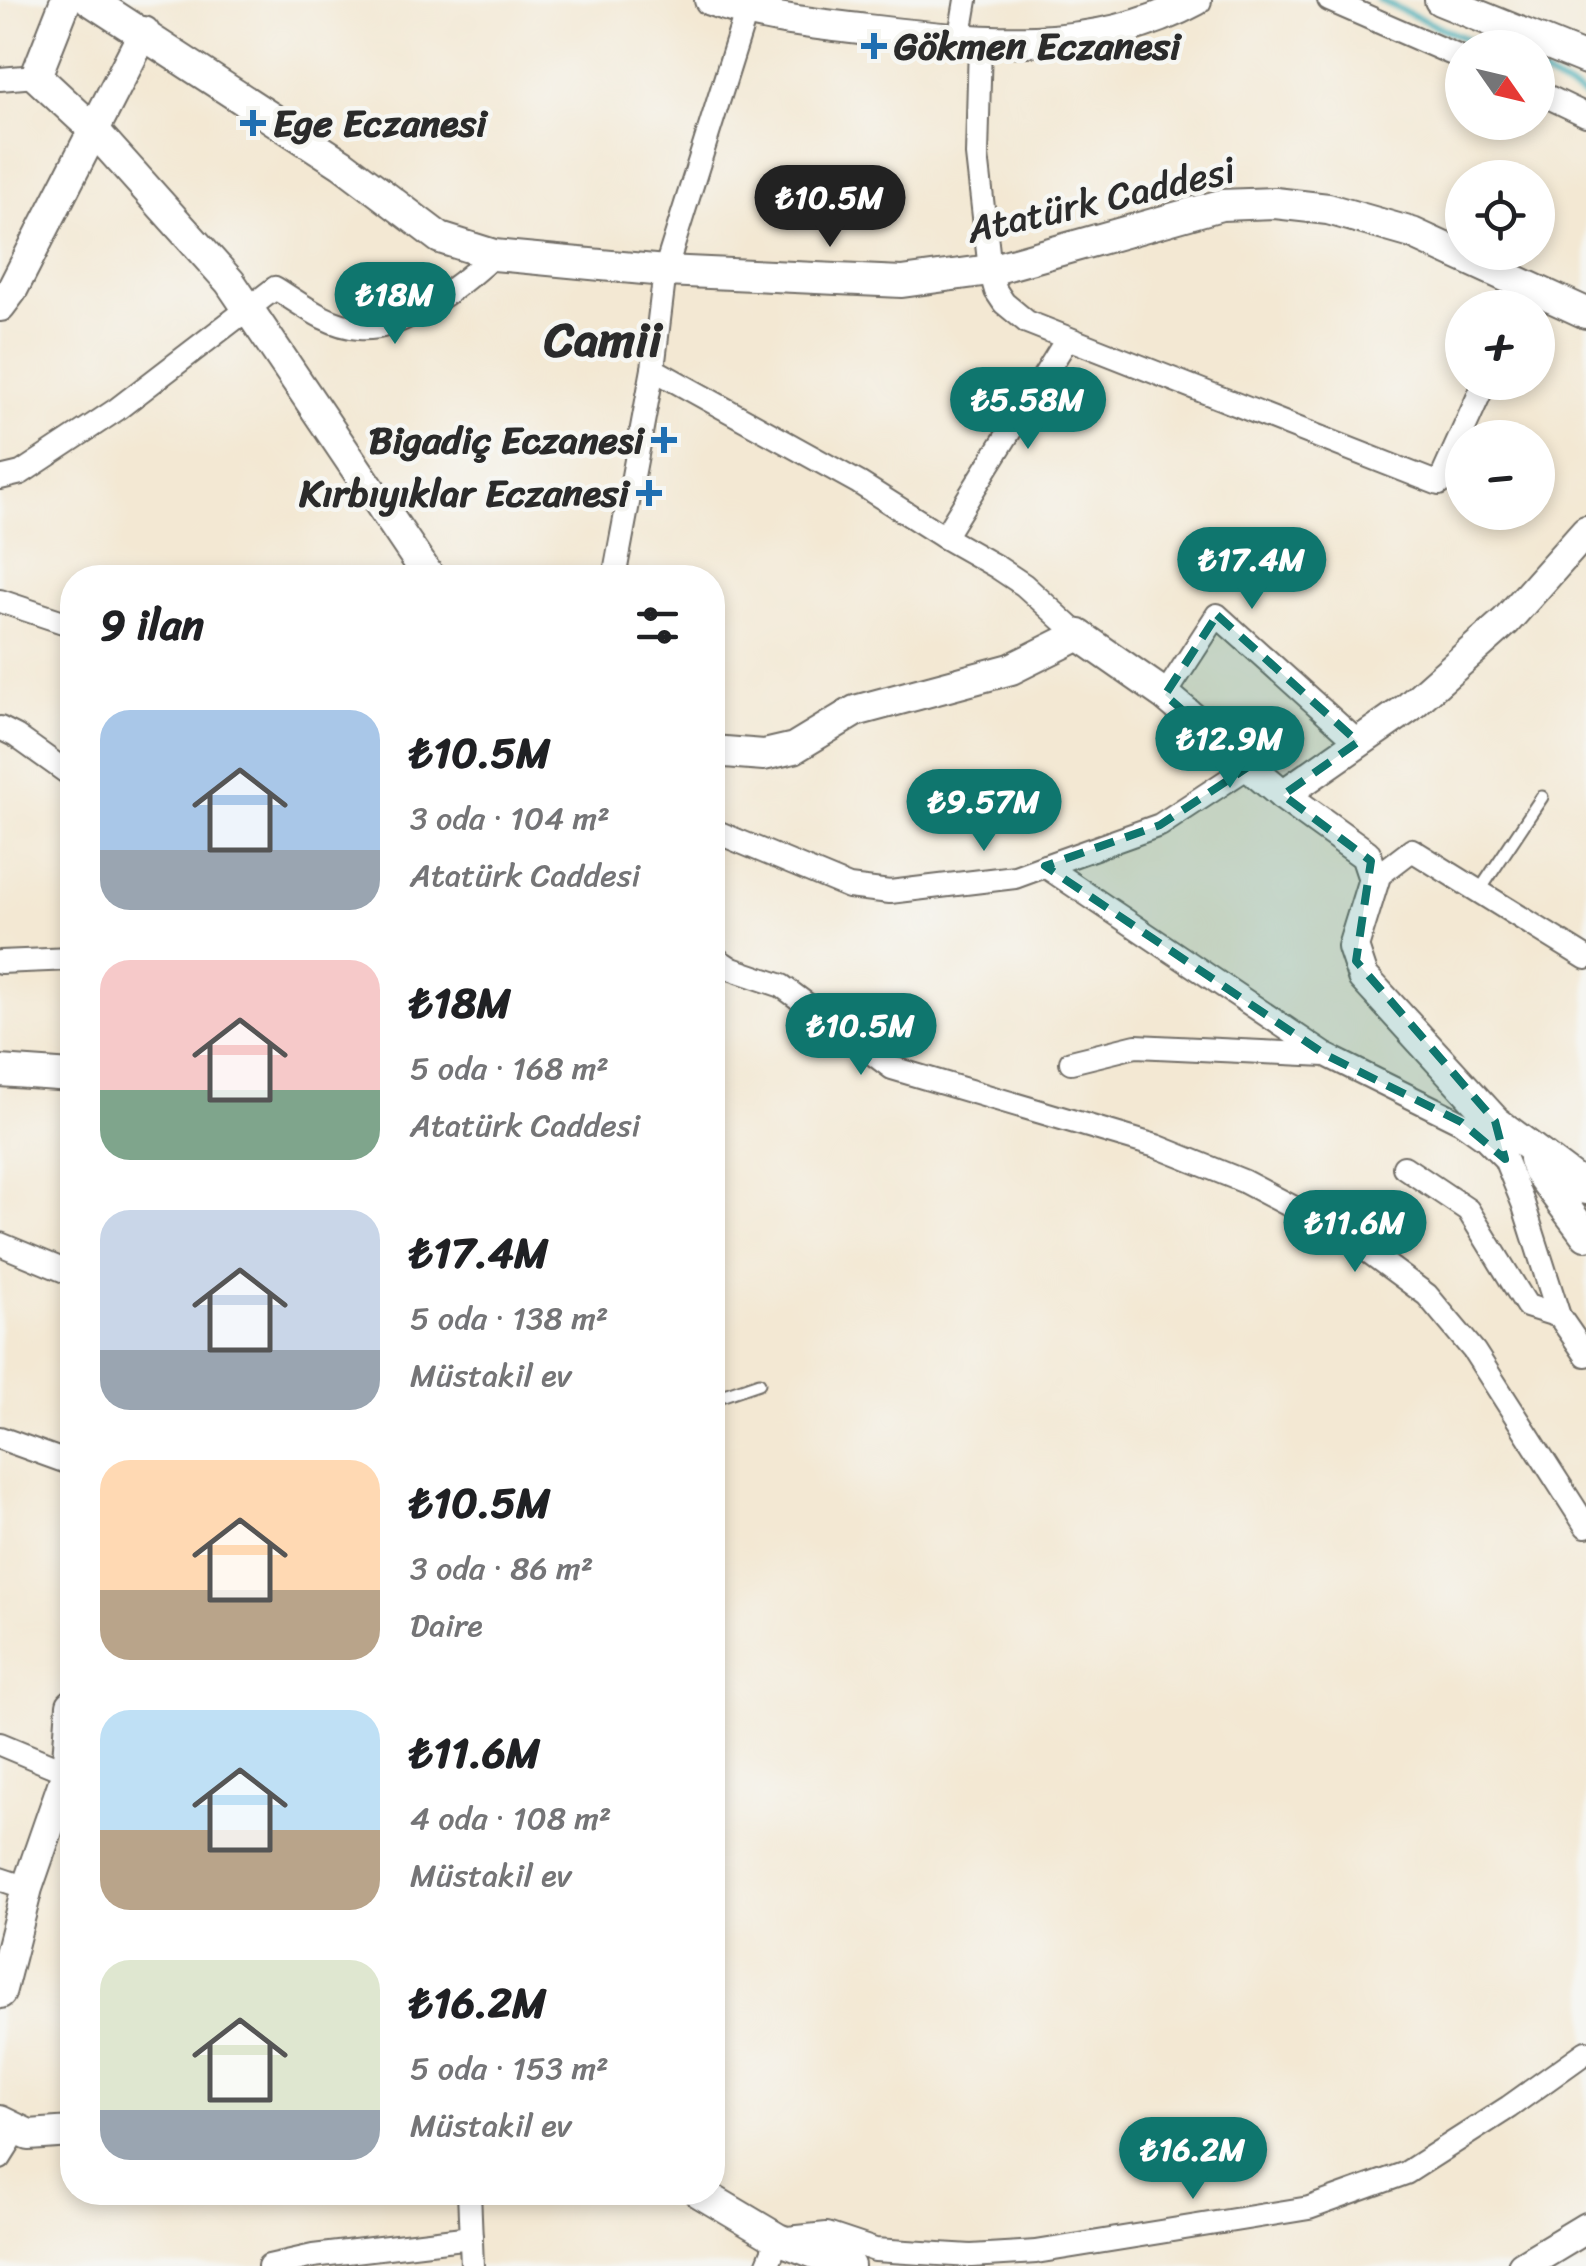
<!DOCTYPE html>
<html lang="tr">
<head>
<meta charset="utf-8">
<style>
  body { margin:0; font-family:Sriracha,sans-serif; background:#f6f6f6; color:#202124; height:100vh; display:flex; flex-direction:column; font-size:38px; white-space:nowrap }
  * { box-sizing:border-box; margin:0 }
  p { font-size:32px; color:#757577 }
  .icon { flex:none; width:55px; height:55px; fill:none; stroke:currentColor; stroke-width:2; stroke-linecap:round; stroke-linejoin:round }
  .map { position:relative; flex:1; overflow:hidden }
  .drawer { position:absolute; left:60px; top:565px; width:665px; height:1640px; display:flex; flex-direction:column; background:#fff; border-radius:40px; box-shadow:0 5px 15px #0003 }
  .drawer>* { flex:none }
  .needle { width:65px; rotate:124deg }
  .controls { position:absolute; left:1445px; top:30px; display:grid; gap:20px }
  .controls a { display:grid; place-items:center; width:110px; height:110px; border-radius:50%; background:#fff; box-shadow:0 5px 15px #0003; font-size:50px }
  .price { position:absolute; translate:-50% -85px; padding:0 22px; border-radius:35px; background:#0f766e; color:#fff; font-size:32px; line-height:65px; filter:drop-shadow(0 2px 5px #0008) }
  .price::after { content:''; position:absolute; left:50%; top:60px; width:30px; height:22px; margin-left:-15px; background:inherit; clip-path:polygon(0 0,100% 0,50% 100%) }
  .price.on { background:#222; color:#fff }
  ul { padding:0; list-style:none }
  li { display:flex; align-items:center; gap:30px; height:250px; padding:0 40px }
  li span { display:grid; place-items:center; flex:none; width:280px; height:200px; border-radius:30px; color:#555 }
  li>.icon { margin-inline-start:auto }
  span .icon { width:120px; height:120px; fill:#fffc; stroke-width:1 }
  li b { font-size:42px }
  h2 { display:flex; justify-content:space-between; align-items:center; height:120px; padding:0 40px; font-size:42px }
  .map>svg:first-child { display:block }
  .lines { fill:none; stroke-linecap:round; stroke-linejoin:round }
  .stream { stroke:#3eafb9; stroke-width:6 }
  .lane-casing { stroke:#716d66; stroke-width:15 }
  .street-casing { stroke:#716d66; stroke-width:26 }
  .secondary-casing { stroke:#716d66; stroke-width:34 }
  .lane { stroke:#fff; stroke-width:11 }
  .street { stroke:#fff; stroke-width:22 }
  .secondary { stroke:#fff; stroke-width:30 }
  .marked { fill:#0f766e; fill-opacity:0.2; stroke:#0f766e; stroke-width:8; stroke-dasharray:20 12; stroke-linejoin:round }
  .poi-dot { fill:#1f6fb2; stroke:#f6f6f2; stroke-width:4 }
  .labels { text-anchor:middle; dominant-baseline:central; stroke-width:9; stroke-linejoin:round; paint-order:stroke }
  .poi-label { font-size:38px; font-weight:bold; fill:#2b2b2b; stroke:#f6f6f2; text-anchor:start }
  .street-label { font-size:38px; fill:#2b2b2b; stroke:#f6f6f2 }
  .district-label { font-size:48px; font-weight:bold; fill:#2b2b2b; stroke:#f6f6f2 }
</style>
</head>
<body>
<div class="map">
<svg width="1586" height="2266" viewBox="0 0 1586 2266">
  <rect width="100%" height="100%" fill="#f6f6f2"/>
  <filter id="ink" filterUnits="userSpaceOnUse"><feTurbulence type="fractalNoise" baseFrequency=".01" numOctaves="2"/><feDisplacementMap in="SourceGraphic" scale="20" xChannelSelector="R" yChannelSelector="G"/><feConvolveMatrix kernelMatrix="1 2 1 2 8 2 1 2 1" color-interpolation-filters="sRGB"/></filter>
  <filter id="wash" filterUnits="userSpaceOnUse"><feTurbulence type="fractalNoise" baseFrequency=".0048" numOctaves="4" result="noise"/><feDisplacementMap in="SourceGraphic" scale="40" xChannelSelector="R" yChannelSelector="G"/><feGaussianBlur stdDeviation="2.25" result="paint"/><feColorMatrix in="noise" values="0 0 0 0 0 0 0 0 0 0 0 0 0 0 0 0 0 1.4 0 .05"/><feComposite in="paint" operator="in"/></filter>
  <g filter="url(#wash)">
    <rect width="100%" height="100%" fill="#f3e8d3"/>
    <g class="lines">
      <g class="stream">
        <polyline points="1379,0 1486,48"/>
        <polyline points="1538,72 1586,97"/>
      </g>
    </g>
  </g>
  <g filter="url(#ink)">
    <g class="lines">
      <defs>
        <g id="lane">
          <polyline points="1480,890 1542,797"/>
          <polyline points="712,1399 759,1383"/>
        </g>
        <g id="street">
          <polyline points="1329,0 1462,58"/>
          <polyline points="959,41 966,0"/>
          <polyline points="980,43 977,155 990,270 996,291 1004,303 1027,322 1439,484 1485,382"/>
          <polyline points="0,79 36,76"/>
          <polyline points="1538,92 1586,115"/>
          <polyline points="653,369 859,483 944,537 997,567 1024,585 1079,635"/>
          <path d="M 0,478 L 21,473 L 116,410 L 275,288 C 301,304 328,326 359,328 C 403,332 463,283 494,255"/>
          <polyline points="944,537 1067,339"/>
          <polyline points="614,578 653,369 665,271 750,0"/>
          <polyline points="0,601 72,625"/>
          <polyline points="1165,695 1217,615 1358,742"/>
          <polyline points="0,728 16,736 72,776"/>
          <polyline points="712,830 849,887 890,892 1015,877 1045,866 1160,825 1248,767"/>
          <polyline points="1045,866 1323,1053"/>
          <polyline points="1374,879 1412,850 1586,958"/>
          <polyline points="712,956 732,969 782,986 892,1068 1156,1146 1243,1181 1346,1235 1427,1295 1474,1351 1586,1526"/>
          <polyline points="0,962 72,959"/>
          <polyline points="1071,1062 1136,1046 1326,1055 1461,1122 1485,1139 1505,1159 1523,1203 1559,1316 1586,1355"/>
          <polyline points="1404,1167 1468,1210 1527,1306 1559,1316"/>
          <polyline points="0,1244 72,1274"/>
          <polyline points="0,1438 72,1464"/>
          <polyline points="0,1744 72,1774"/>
          <polyline points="0,1879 27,1888"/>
          <polyline points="0,2158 17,2131"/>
          <polyline points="469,2192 472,2266"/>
          <polyline points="269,2266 313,2256 471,2237"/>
          <polyline points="767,2266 778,2239 827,2234 875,2250 971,2256 1036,2252 1309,2208 1406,2173 1509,2107 1586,2052"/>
        </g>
        <g id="secondary">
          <polyline points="66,0 36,76 92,128 230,282 430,578"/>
          <polyline points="90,0 342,164 440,238 494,255 665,271 902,282 990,270 1221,205 1275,203 1328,209 1412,233 1586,313"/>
          <path d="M 710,0 C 761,19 813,23 867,30 C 978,43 1094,56 1196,0"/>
          <polyline points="1440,0 1586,59"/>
          <polyline points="0,306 12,290 144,32"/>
          <polyline points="712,751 764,755 794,748 855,711 1011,669 1079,635 1165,695 1283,795 1366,855 1374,879 1353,947 1363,977 1495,1121 1586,1189"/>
          <polyline points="1283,795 1408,708 1506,621 1586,531"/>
          <polyline points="0,1071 72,1076"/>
          <polyline points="1534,1159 1538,1171 1586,1235"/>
          <polyline points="0,1993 27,1888 67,1773 72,1705"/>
          <polyline points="0,2121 29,2135 72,2132"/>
          <polyline points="699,2192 778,2239 849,2266"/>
          <polyline points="1523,2266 1586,2228"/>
        </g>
      </defs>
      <use href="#lane" class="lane-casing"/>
      <use href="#street" class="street-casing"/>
      <use href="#secondary" class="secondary-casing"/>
      <use href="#lane" class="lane"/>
      <use href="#street" class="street"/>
      <use href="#secondary" class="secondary"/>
    </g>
  </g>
  <path class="marked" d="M 1217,615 L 1358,742 L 1283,795 L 1371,861 L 1356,961 L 1495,1121 L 1505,1159 L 1461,1122 L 1326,1055 L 1045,866 L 1160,825 L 1248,767 L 1165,695 Z"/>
  <g class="poi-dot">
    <path d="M869 31h10v10h10v10h-10v10h-10v-10h-10v-10h10z"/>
    <path d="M248 108h10v10h10v10h-10v10h-10v-10h-10v-10h10z"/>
    <path d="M659 425h10v10h10v10h-10v10h-10v-10h-10v-10h10z"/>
    <path d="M644 478h10v10h10v10h-10v10h-10v-10h-10v-10h10z"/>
  </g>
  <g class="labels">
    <g class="poi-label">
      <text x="894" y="46">Gökmen Eczanesi</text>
      <text x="273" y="123">Ege Eczanesi</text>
      <text x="644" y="440" text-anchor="end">Bigadiç Eczanesi</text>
      <text x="629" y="493" text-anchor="end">Kırbıyıklar Eczanesi</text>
    </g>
    <g class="street-label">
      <text transform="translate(1101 200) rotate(-13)">Atatürk Caddesi</text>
    </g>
    <g class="district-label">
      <text x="603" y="339">Camii</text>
    </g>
  </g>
</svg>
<div class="controls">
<a><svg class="needle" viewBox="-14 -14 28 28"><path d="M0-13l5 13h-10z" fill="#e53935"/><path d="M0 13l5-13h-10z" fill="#757577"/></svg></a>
<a><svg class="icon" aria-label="locate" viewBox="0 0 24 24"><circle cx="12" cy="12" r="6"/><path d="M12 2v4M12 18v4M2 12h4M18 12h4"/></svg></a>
<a>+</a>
<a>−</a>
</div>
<b class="price on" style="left:830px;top:250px">₺10.5M</b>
<b class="price" style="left:395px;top:347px">₺18M</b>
<b class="price" style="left:1028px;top:452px">₺5.58M</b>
<b class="price" style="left:1252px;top:612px">₺17.4M</b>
<b class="price" style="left:1230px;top:791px">₺12.9M</b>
<b class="price" style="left:984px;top:854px">₺9.57M</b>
<b class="price" style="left:861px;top:1078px">₺10.5M</b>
<b class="price" style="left:1355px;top:1275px">₺11.6M</b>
<b class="price" style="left:1193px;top:2202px">₺16.2M</b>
<section class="drawer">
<h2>9 ilan<svg class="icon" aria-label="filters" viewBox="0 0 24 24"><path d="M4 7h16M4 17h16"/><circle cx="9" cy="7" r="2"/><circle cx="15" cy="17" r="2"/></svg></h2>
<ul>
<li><span style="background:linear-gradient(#a9c7e8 70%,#9aa5b1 0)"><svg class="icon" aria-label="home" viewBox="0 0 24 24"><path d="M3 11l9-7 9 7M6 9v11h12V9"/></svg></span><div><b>₺10.5M</b><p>3 oda · 104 m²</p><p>Atatürk Caddesi</p></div></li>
<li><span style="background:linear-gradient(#f6c9c9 65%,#7fa58c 0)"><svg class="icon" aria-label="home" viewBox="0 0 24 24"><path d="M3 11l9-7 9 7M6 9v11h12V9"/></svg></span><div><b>₺18M</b><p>5 oda · 168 m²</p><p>Atatürk Caddesi</p></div></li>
<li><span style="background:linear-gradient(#c9d6e8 70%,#9aa5b1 0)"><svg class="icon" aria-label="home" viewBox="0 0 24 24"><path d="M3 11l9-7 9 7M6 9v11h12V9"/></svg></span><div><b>₺17.4M</b><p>5 oda · 138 m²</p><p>Müstakil ev</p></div></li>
<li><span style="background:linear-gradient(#ffd9b3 65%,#b9a48a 0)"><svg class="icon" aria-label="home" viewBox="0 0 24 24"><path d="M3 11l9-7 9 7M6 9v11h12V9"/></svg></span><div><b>₺10.5M</b><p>3 oda · 86 m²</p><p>Daire</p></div></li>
<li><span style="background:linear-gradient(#bfe0f5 60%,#b9a48a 0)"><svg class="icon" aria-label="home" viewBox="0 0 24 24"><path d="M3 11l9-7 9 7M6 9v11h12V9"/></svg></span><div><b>₺11.6M</b><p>4 oda · 108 m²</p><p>Müstakil ev</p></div></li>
<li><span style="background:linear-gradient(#dfe7d0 75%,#9aa5b1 0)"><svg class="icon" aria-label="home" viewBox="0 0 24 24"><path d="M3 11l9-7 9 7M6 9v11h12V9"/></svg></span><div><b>₺16.2M</b><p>5 oda · 153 m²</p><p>Müstakil ev</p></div></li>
</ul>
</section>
</div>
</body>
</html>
